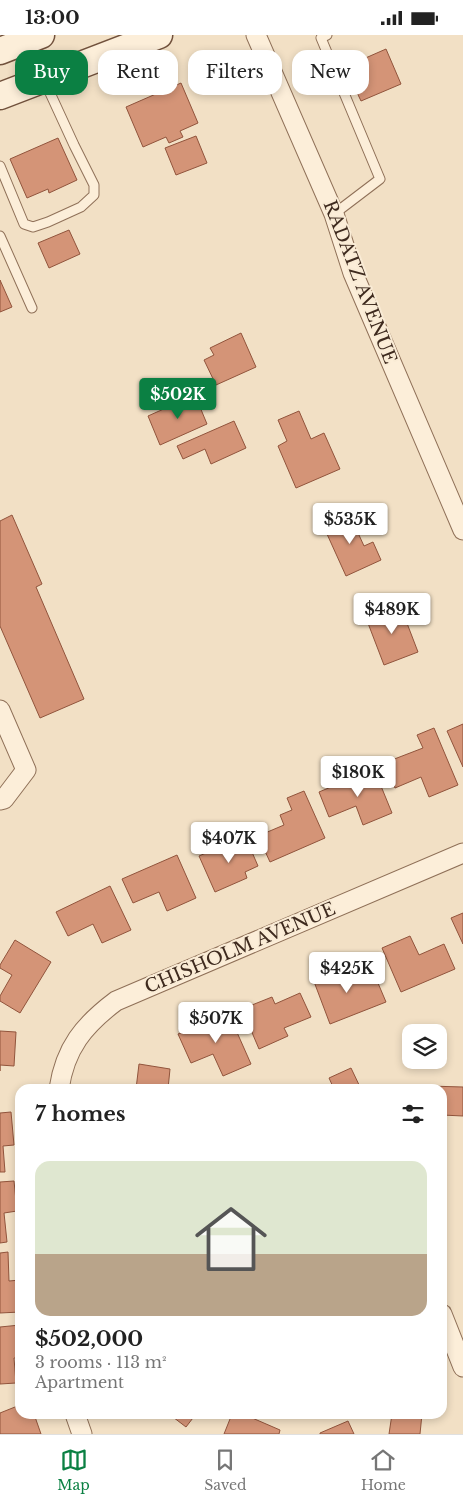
<!DOCTYPE html>
<html lang="en">
<head>
<meta charset="utf-8">
<style>
  body { margin:0; font-family:"Libre Baskerville",serif; background:#f6f6f6; color:#222; height:100vh; display:flex; flex-direction:column; font-size:19px; white-space:nowrap }
  * { box-sizing:border-box; margin:0 }
  p { font-size:16px; color:#767676 }
  .icon { flex:none; width:28px; height:28px; fill:none; stroke:currentColor; stroke-width:2; stroke-linecap:round; stroke-linejoin:round }
  .map { position:relative; flex:1; overflow:hidden }
  .panel { position:absolute; left:15px; top:1049px; width:432px; height:335px; display:flex; flex-direction:column; background:#fff; border-radius:15px; box-shadow:0 2px 8px #0003 }
  .panel>* { flex:none }
  .top-card { position:absolute; left:15px; top:15px; width:434px; height:45px; display:flex; gap:10px }
  .fabs { position:absolute; left:402px; top:989px; display:grid; gap:10px }
  .fabs a { display:grid; place-items:center; width:45px; height:45px; border-radius:10px; background:#fff; box-shadow:0 2px 8px #0003; font-size:25px }
  .price { position:absolute; translate:-50% -42px; padding:0 11px; border-radius:5px; background:#fff; color:#222; font-size:16px; line-height:32px; filter:drop-shadow(0 1px 2px #0008) }
  .price::after { content:''; position:absolute; left:50%; top:30px; width:15px; height:11px; margin-left:-8px; background:inherit; clip-path:polygon(0 0,100% 0,50% 100%) }
  .price.active { background:#0b8043; color:#fff }
  ul { padding:0; list-style:none }
  li { display:grid; align-content:center; gap:10px; height:265px; padding:0 20px }
  li span { display:grid; place-items:center; height:155px; border-radius:15px; color:#555 }
  li>.icon { margin-inline-start:auto }
  span .icon { width:90px; height:90px; fill:#fffc; stroke-width:1 }
  li b { font-size:21px }
  h2 { display:flex; justify-content:space-between; align-items:center; height:60px; padding:0 20px; font-size:21px }
  .tag { padding:0 18px; border-radius:15px; background:#fff; box-shadow:0 2px 8px #0003; font-size:18px; line-height:45px }
  .tag.active { background:#0b8043; color:#fff }
  .status { display:flex; justify-content:space-between; align-items:center; height:35px; padding:0 25px; background:#fff; direction:ltr }
  .status svg { height:14px; fill:currentColor }
  .dock { display:flex; justify-content:space-around; align-items:center; height:70px; border-top:1px solid #e0e0e0; background:#fff; font-size:14px; color:#767676 }
  .dock a { display:grid; justify-items:center; gap:2px }
  .dock .active { color:#0b8043 }
  .map>svg:first-child { display:block }
  .building { fill:#d49477; stroke:#91543c }
  .lines { fill:none; stroke-linecap:round; stroke-linejoin:round }
  .lane-casing { stroke:#8f7058; stroke-width:11 }
  .street-casing { stroke:#8f7058; stroke-width:21 }
  .secondary-casing { stroke:#71513c; stroke-width:29 }
  .lane { stroke:#fceed9; stroke-width:9 }
  .street { stroke:#fceed9; stroke-width:19 }
  .secondary { stroke:#fceed9; stroke-width:26 }
  .labels { text-anchor:middle; dominant-baseline:central; stroke-width:4; stroke-linejoin:round; paint-order:stroke }
  .street-label { font-size:18px; fill:#3e2a1e; stroke:#f9ebd5 }
</style>
</head>
<body>
<div class="status"><b>13:00</b><svg viewBox="0 0 49 12"><path d="M0 12V9h3v3zM5 12V6h3v6zM10 12V3h3v9zM15 12V0h3v12zM26 1h20v11H26zM47 4h2v5h-2z"/></svg></div>
<div class="map">
<svg width="463" height="1399" viewBox="0 0 463 1399">
  <rect width="100%" height="100%" fill="#f2e0c5"/>
  <g class="building">
    <polygon points="386,14 401,49 361,66 345,32"/>
    <polygon points="181,48 198,88 180,96 183,102 169,108 166,102 143,112 126,72"/>
    <polygon points="196,101 207,128 176,140 165,113"/>
    <polygon points="58,103 77,145 49,158 48,154 27,163 10,124"/>
    <polygon points="69,195 80,219 49,233 38,208"/>
    <polygon points="0,245 12,272 0,277"/>
    <polygon points="241,298 256,332 216,350 204,325 214,320 210,313"/>
    <polygon points="195,360 207,389 160,410 148,381"/>
    <polygon points="299,376 311,404 324,398 340,434 296,453 278,411 287,406 278,385"/>
    <polygon points="234,386 246,413 211,429 205,414 183,424 177,411"/>
    <polygon points="348,476 364,511 373,507 381,525 346,541 322,488"/>
    <polygon points="12,480 42,549 36,552 84,664 40,683 0,591 0,486"/>
    <polygon points="400,570 418,617 384,630 366,583"/>
    <polygon points="463,689 463,732 447,696"/>
    <polygon points="434,693 458,750 429,762 421,742 395,753 384,728 423,713 417,700"/>
    <polygon points="374,734 392,778 363,790 356,771 329,782 319,757"/>
    <polygon points="304,756 325,803 270,827 258,801 284,790 280,780 292,775 287,763"/>
    <polygon points="245,801 258,831 245,837 247,843 215,857 199,821"/>
    <polygon points="177,820 196,863 167,876 159,857 133,868 122,844"/>
    <polygon points="110,851 131,895 102,908 93,889 68,901 56,877"/>
    <polygon points="463,878 463,909 451,883"/>
    <polygon points="410,901 419,920 444,909 455,934 401,957 382,913"/>
    <polygon points="15,905 51,927 20,978 0,966 0,961 12,940 0,933 0,930"/>
    <polygon points="351,929 358,947 375,941 386,967 330,989 313,944"/>
    <polygon points="300,958 311,982 284,993 288,1001 259,1014 242,974 272,962 275,969"/>
    <polygon points="228,977 251,1029 223,1041 213,1019 191,1028 178,999"/>
    <polygon points="0,996 16,997 14,1031 0,1030 0,1036"/>
    <polygon points="139,1029 170,1034 168,1054 136,1054"/>
    <polygon points="351,1033 361,1054 334,1054 329,1043"/>
    <polygon points="428,1051 463,1052 463,1081 442,1080 442,1054 428,1054"/>
    <polygon points="11,1077 14,1110 3,1111 5,1137 0,1137 0,1078"/>
    <polygon points="14,1146 17,1176 4,1178 7,1207 0,1208 0,1147"/>
    <polygon points="8,1217 9,1246 20,1245 20,1277 0,1278 0,1218"/>
    <polygon points="20,1290 20,1323 14,1323 16,1348 0,1349 0,1292"/>
    <polygon points="20,1370 20,1379 34,1379 41,1399 0,1399 0,1378"/>
    <polygon points="169,1379 196,1379 186,1392"/>
    <polygon points="232,1379 243,1379 280,1395 279,1399 224,1399"/>
    <polygon points="392,1379 422,1379 420,1399 389,1399"/>
    <polygon points="348,1386 354,1399 320,1399 320,1398"/>
  </g>
  <g class="lines">
    <defs>
      <g id="lane">
        <polyline points="327,0 321,3 380,144 334,179"/>
        <polyline points="0,131 24,189 33,192 48,187 81,172 94,160 94,150 74,110 45,47"/>
        <polyline points="0,201 32,273"/>
      </g>
      <g id="street">
        <polyline points="256,0 334,179 353,238 463,495"/>
        <polyline points="0,675 26,735 4,764 0,765"/>
        <path d="M 59,1054 C 65,1013 84,990 116,966 L 463,818"/>
        <polyline points="442,1279 463,1332"/>
        <polyline points="75,1379 82,1399"/>
      </g>
      <g id="secondary">
        <polyline points="0,16 41,0"/>
        <polyline points="0,61 159,0"/>
      </g>
    </defs>
    <use href="#lane" class="lane-casing"/>
    <use href="#street" class="street-casing"/>
    <use href="#secondary" class="secondary-casing"/>
    <use href="#lane" class="lane"/>
    <use href="#street" class="street"/>
    <use href="#secondary" class="secondary"/>
  </g>
  <g class="labels">
    <g class="street-label">
      <text transform="translate(360 247) rotate(69)">RADATZ AVENUE</text>
      <text transform="translate(240 913) rotate(-23)">CHISHOLM AVENUE</text>
    </g>
  </g>
</svg>
<div class="fabs">
<a><svg class="icon" aria-label="layers" viewBox="0 0 24 24"><path d="M12 4l9 5-9 5-9-5zM3 14l9 5 9-5"/></svg></a>
</div>
<b class="price active" style="left:178px;top:385px">$502K</b>
<b class="price" style="left:350px;top:510px">$535K</b>
<b class="price" style="left:392px;top:600px">$489K</b>
<b class="price" style="left:358px;top:763px">$180K</b>
<b class="price" style="left:229px;top:829px">$407K</b>
<b class="price" style="left:347px;top:959px">$425K</b>
<b class="price" style="left:216px;top:1009px">$507K</b>
<div class="top-card">
<a class="tag active">Buy</a>
<a class="tag">Rent</a>
<a class="tag">Filters</a>
<a class="tag">New</a>
</div>
<section class="panel">
<h2>7 homes<svg class="icon" aria-label="filters" viewBox="0 0 24 24"><path d="M4 7h16M4 17h16"/><circle cx="9" cy="7" r="2"/><circle cx="15" cy="17" r="2"/></svg></h2>
<ul>
<li><span style="background:linear-gradient(#dfe7d0 60%,#b9a48a 0)"><svg class="icon" aria-label="home" viewBox="0 0 24 24"><path d="M3 11l9-7 9 7M6 9v11h12V9"/></svg></span><div><b>$502,000</b><p>3 rooms · 113 m²</p><p>Apartment</p></div></li>
</ul>
</section>
</div>
<nav class="dock">
<a class="active"><svg class="icon" aria-label="map" viewBox="0 0 24 24"><path d="M3 6l6-2 6 2 6-2v14l-6 2-6-2-6 2zM9 4v14M15 6v14"/></svg>Map</a>
<a><svg class="icon" aria-label="saved" viewBox="0 0 24 24"><path d="M7 4h10v16l-5-4-5 4z"/></svg>Saved</a>
<a><svg class="icon" aria-label="home" viewBox="0 0 24 24"><path d="M3 11l9-7 9 7M6 9v11h12V9"/></svg>Home</a>
</nav>
</body>
</html>
